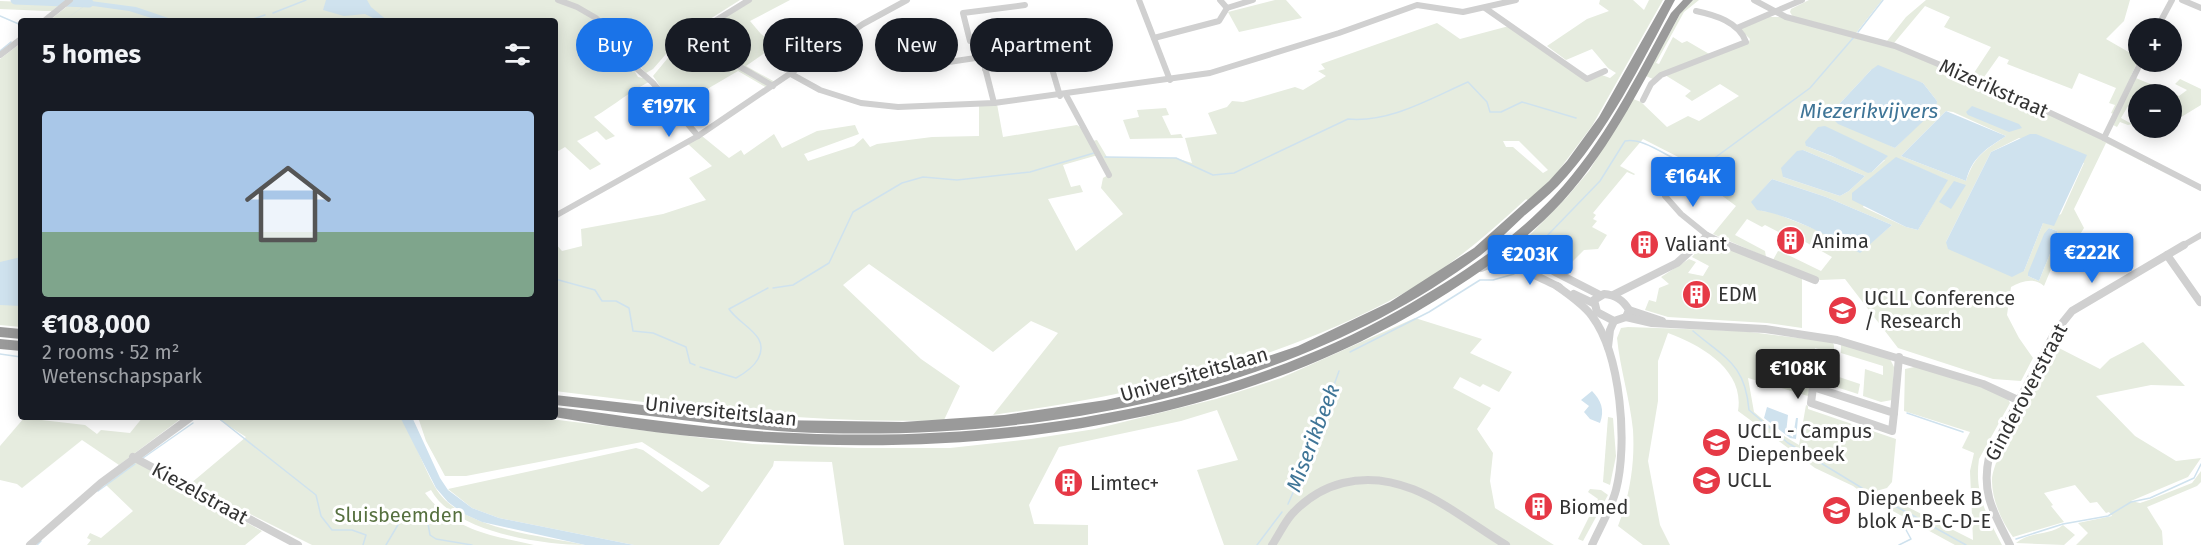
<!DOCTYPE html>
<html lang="en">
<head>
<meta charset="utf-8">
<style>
  body { margin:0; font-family:"Fira Sans",sans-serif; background:#242831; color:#f1f3f6; height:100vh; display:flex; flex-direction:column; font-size:22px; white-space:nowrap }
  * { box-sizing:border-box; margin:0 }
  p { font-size:20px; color:#9ea1a6 }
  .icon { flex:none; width:33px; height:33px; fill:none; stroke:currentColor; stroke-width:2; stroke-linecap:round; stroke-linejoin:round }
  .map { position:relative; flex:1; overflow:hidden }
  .side { position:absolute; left:18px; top:18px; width:540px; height:402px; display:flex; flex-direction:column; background:#171b24; border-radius:6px; box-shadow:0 3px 15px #0003 }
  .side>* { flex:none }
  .hud { position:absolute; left:576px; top:18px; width:570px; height:54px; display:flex; gap:12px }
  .buttons { position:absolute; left:2128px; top:18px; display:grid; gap:12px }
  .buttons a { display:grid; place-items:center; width:54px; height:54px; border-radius:50%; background:#171b24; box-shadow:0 3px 15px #0003; font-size:30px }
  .price { position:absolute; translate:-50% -51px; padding:0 14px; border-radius:6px; background:#1a73e8; color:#fff; font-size:20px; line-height:39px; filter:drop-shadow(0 2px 3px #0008) }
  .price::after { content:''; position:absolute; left:50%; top:36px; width:18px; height:14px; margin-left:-9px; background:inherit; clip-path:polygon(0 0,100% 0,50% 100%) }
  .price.active { background:#222; color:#fff }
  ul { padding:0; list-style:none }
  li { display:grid; align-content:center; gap:12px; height:318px; padding:0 24px }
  li span { display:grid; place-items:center; height:186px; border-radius:6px; color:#555 }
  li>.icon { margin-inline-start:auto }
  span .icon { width:108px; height:108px; fill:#fffc; stroke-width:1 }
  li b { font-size:26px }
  h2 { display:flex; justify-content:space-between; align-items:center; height:72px; padding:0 24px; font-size:26px }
  .chip { padding:0 21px; border-radius:27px; background:#171b24; box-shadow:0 3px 15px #0003; font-size:21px; line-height:54px }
  .chip.active { background:#1a73e8; color:#fff }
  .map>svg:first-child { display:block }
  .green { fill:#e6ecdf; fill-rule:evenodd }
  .water { fill:#cfe2ee }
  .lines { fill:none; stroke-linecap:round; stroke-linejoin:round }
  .stream { stroke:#cfe2ee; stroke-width:1.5 }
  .river { stroke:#cfe2ee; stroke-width:9 }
  .street-far1 { stroke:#d0d0d0; stroke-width:6 }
  .street { stroke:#d0d0d0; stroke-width:8 }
  .highway { fill:#9a9a9a; fill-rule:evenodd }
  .labels { text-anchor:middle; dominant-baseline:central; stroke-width:6; stroke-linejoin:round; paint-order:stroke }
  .street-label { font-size:20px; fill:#333; stroke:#fff }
  .poi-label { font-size:20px; fill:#333; stroke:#fff; text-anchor:start }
  .park-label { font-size:20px; fill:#56703f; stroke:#fff }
  .water-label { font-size:21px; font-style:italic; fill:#3f7597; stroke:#fff }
</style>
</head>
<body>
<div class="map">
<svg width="2201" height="545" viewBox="0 0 2201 545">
  <rect width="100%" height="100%" fill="#fff"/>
  <g class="green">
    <path d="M 75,0 L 740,0 L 680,38 L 653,69 L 646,73 L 610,33 L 614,30 L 603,23 L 599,25 L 622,49 L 638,77 L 653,80 C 631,90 615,105 594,117 L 615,136 L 606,140 L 597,131 L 577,141 L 601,164 L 590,170 L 565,147 L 555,153 L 555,21 L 49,21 Z"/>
    <polygon points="752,0 790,0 750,21 761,34 773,43 763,49 766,52 746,66 775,82 767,88 738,71 697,95 694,93 673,105 653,76 681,42"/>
    <polygon points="1275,0 1286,0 1302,18 1239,32 1228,12"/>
    <path d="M 1600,0 L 1633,0 L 1644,10 L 1649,0 L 1663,0 L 1592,126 L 1556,174 L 1529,201 L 1526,199 C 1488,234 1449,268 1404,293 C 1277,363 1136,395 993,415 L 1058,333 L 1031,321 L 993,352 L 869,264 L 843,285 L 921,359 L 960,386 L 944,420 C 813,425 684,407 555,391 L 555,243 L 562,251 L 582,246 L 581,229 L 663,214 L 706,200 L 689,178 L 712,166 L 688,144 L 702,136 L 729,158 L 741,150 L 744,155 L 774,134 L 782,148 L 817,131 L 855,125 L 859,134 L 804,154 L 808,161 L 854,146 L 863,138 L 870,147 L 877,144 L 932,137 L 979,136 L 979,106 L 997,104 L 1003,137 L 1077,125 L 1080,127 L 1085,126 L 1092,141 L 1097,140 L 1107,157 L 1176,158 L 1192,163 L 1185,138 L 1217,134 L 1208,113 L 1227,107 L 1232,101 L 1243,102 L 1295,87 L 1303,90 L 1326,76 L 1318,71 L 1325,69 L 1321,64 L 1437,23 L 1460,39 L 1509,26 L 1586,81 L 1602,75 L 1610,78 L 1616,73 L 1608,68 L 1592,49 L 1566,60 L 1547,46 L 1587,19 L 1609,11 L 1599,4 ZM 1503,141 L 1519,141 L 1548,170 L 1543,173 L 1513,147 L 1506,147 ZM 1098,155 L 1110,174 L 1103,178 L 1101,188 L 1123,214 L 1076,251 L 1048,199 L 1083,192 L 1080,185 L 1071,187 L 1063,165 Z"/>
    <path d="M 1692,0 L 1699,0 L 1684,12 L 1656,63 L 1659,64 L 1673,37 L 1682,43 L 1687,41 L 1711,55 L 1749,42 L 1750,39 L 1741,30 L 1743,27 L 1768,17 L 1783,17 L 1887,45 L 2010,96 L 2108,142 L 2175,178 L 2106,143 L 2074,209 L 2084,228 L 2076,241 L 2060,246 L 2070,252 L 2070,257 L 2059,250 L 2044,286 C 2034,277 2022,281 2011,287 L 2007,315 L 2019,338 L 2033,358 L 2021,381 L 1993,379 L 1898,348 L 1845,279 L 1820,280 L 1773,260 L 1778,251 L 1782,252 L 1821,271 L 1832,257 L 1793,235 L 1790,238 L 1765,225 L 1762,227 L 1747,219 L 1735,235 L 1765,251 L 1766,257 L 1713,234 L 1736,206 L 1713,189 L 1715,186 L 1698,178 L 1690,163 L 1643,139 L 1620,166 L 1635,174 L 1634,175 L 1627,172 L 1593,213 L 1596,215 L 1593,219 L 1597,221 L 1592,227 L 1607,235 L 1598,249 L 1584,250 L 1565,269 C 1553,262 1526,252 1528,237 L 1567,197 L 1589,171 L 1633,99 L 1641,102 L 1667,127 L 1688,116 L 1699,121 L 1739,96 L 1720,84 L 1692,101 L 1685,96 L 1691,91 L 1665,75 L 1653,79 L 1646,76 L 1684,7 ZM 1871,70 L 1923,83 L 1937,101 L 1918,125 L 1895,148 L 1829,115 ZM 1946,111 L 1953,112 L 2006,136 C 1984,151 1975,155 1966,181 L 1901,156 ZM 2019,138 L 2084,163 L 2061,214 L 2043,223 L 2024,271 L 1946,242 L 1991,152 ZM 1806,146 L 1885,160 L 1872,172 ZM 1803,150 L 1865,176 L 1849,191 L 1840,196 L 1783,177 ZM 1896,158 L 1947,180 L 1918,230 L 1906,227 L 1863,207 L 1882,170 ZM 1772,179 L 1826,197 L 1892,225 L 1860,252 L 1830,235 L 1772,212 L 1762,211 L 1752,202 ZM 2049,228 L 2057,231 L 2058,234 L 2039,281 L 2028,276 Z"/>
    <polygon points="1809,0 1882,0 1856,33 1793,17 1790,12 1791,9"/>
    <polygon points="1926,0 2130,0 2124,21 2106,39 2139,58 2131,76 2179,96 2187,90 2175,84 2180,79 2201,89 2201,105 2173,122 2172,94 2139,94 2139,105 2131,101 2121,118 2132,124 2128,125 2120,122 2117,127 2113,125 2116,115 2111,113 2115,105 2109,103 2116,88 2079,73 2072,89 2007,64 2009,60 1999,56 1982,80 1972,76 1991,47 1944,27 1950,17 1925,6 1894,43 1887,41 1906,17"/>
    <polygon points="0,1 54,3 59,5 52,11 45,11 0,9"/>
    <polygon points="21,43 21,327 0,325 0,59"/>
    <polygon points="1166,108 1169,115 1162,116 1171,135 1181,134 1183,138 1130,139 1123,120 1139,117 1137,110"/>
    <polygon points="1708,238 1802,276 1802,328 1767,323 1668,317 1645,310 1649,300 1656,302 1659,288 1669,284 1661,277 1689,259 1696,262 1688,273 1703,276 1709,266 1692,257"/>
    <polygon points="1415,318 1482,339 1470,353 1512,372 1499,392 1483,384 1480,387 1460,377 1453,388 1491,408 1477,429 1493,453 1490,481 1495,508 1554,545 1224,545 1197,470 1238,460 1217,410 1181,421 1059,447 1029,505 1034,524 1088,525 1088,545 844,545 832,462 774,461 773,466 719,545 634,545 499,518 472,508 448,489 636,448 643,450 702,492 710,486 642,442 466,476 445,476 426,441 418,417 534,417 753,444 858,448 950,448 1031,439 1095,429 1216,399 1281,378"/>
    <path d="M 1628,327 L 1742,331 L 1832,342 L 1834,345 L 1834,354 L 1815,348 L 1812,368 L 1860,384 L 1858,394 L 1811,379 L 1808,396 L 1748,378 L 1754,412 L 1779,433 L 1799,445 L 1806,405 L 1808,406 L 1808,409 L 1896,439 L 1892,482 L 1887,488 L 1876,491 L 1973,540 L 1970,471 L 1974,453 L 1962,448 L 1970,432 L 1904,411 L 1905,369 L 1919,366 L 1991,389 L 2007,397 L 2010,403 L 1979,459 C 1974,493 1987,516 2002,545 L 1955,545 L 1869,498 L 1853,486 L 1815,468 L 1738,411 C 1745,370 1701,345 1668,333 L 1658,361 L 1658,401 L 1648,461 L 1660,525 L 1670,545 L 1643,545 L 1618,526 C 1630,495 1635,463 1633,430 C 1630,399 1620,369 1617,338 L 1621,328 Z"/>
    <path d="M 2143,342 L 2185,386 L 2151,385 L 2096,396 L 2135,436 L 2176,461 L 2201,458 L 2188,477 L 2131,501 L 2140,503 L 2149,500 L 2192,483 L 2201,471 L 2201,482 L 2197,486 L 2147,507 L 2162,531 L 2163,545 L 2076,545 L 2088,533 L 2078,523 L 2112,516 L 2109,512 L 2106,513 L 2097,502 L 2090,503 L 2075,485 L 2044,493 L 2053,505 L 2051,506 L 2064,522 L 2013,537 C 2002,522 1992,500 1992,481 C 1991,458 2043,371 2057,347 L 2100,369 L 2110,359 Z"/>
    <polygon points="1841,344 1890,359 1894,367 1892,400 1881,402 1863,396 1865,369 1883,375 1883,366 1841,353"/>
    <polygon points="143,417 183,417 119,465 82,440 22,488 17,484 0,480 0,446 24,418 85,425 97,434 101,430 130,433"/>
    <path d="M 215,417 L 400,417 C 414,438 422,464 435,487 C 460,530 540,535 585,545 C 541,545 454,532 431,490 L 425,493 C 454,531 490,535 534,545 L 312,545 L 190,484 L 246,437 Z"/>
    <polygon points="1608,417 1613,418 1616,456 1610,485 1603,482"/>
    <polygon points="134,461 262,531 245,545 87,545 91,540 87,538 90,533 101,538 133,511 105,484"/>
    <polygon points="1590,489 1601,490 1608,495 1583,541 1578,539 1598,499 1588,492"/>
    <path d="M 2063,525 L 2075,535 L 2064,545 L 2016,543 C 2030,531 2049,536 2063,525 Z"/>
  </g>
  <g class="water">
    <polygon points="83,0 136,7 177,21 161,21 129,11 86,5 63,21 84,6 72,5"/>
    <polygon points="326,0 367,0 371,7 388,21 379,21 365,14 344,16 323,10"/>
    <polygon points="1878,65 1923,83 1937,101 1936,109 1895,148 1838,124 1829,115 1871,70"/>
    <polygon points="1972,106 2019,124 2022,128 2009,132 1968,115 1966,112"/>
    <path d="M 1946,111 L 2006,136 C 1986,149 1972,157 1966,181 L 1901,156 Z"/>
    <polygon points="1825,126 1882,153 1888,156 1872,172 1868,173 1832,156 1806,146 1805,142 1818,127"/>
    <polygon points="2030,134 2036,134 2087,155 2054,226 2043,223 2024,271 2012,277 1948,249 1946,242 1991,152"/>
    <polygon points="1803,150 1865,176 1849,191 1840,196 1783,177 1781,168 1797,151"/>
    <polygon points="1896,157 1948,180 1918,230 1906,227 1852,200 1852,193"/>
    <path d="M 1772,179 L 1826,197 L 1892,225 L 1860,253 C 1828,236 1794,216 1757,210 L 1751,202 Z"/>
    <polygon points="1954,181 1966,185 1951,209 1939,202"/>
    <polygon points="2049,228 2057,231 2058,234 2039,281 2028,276 2028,273 2044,234"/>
    <polygon points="21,257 21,306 0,305 0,262"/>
    <path d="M 1592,391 C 1601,400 1605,410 1600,423 L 1590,419 L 1584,412 L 1589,406 L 1581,400 Z"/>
    <polygon points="1767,407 1788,415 1786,433 1793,437 1796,418 1798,418 1796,439 1790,438 1764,418"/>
    <polygon points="400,417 412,417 440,478 448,490 472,508 499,518 634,545 585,545 482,522 464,514 448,502 436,488"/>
  </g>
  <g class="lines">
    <g class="stream">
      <polyline points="273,13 306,0"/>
      <polyline points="0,16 21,25"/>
      <polyline points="247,21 265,15"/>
      <polyline points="1858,32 1883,0"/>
      <polyline points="0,51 11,42"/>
      <path d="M 1105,157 L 1176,158 L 1213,175 L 1234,173 L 1348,119 C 1390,123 1431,98 1468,82 L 1487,102 L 1490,112 L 1501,112 L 1522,102 L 1576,118"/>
      <path d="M 1549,258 L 1543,240 L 1600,181 L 1625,141 C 1651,136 1683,174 1705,165 L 1810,88 L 1854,37"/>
      <polyline points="555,279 595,290 602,301 616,301 629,308 633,331 653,333 686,347 690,363 695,365"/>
      <polyline points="773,288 793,285 829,263 853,212 902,183 923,177 957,180 1030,172 1094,153"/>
      <path d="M 1693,331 C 1726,359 1745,364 1749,410 L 1788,443 L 1862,488"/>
      <polyline points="1350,352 1429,312 1480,280 1493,280 1514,274"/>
      <polyline points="0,354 21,357"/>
      <path d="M 700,367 L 736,378 C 745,373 753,368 758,359 C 771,335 740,326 729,309 L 768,288"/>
      <polyline points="1907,413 1963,432"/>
      <polyline points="217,417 316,495 321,516 332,530 352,530 366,535 363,545"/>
      <polyline points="143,458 193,423"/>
      <polyline points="98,491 135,464"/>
      <polyline points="1874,495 1910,514"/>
      <polyline points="1288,504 1307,461 1339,371"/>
      <polyline points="427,518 430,535 436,539 472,545"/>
      <polyline points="2016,539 2063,524 2108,516 2131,502 2150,498 2194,478 2201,464"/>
      <polyline points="37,545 41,541"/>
      <polyline points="386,545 402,518 417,515 424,518 431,515"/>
      <polyline points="1257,545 1282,512"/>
      <polyline points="1899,545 1911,539 1905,528 1912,515 1966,545"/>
    </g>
    <polyline class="river" points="15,0 89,3"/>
    <g class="street-far1">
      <polyline points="558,0 577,7 596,18 623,46 636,68 653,83 698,136"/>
      <polyline points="749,0 697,32 695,38 699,43 773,86"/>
      <polyline points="1139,0 1170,80"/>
      <polyline points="1220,0 1227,8"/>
      <polyline points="1754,0 1786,17 1895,46 2010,94 2104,138 2201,188"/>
      <polyline points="2182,0 2201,8"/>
      <polyline points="1025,5 963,13 970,41 1045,31 1054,62 1050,62 1060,96"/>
      <polyline points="1485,8 1587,79 1605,71"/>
      <polyline points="44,21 70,0"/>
      <polyline points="1737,28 1802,0"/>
      <polyline points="2157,28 2172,0"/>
      <polyline points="1154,38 1219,21 1227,8 1253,0"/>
      <polyline points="978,40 994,103"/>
      <polyline points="1052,53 1086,48 1090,61"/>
      <polyline points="0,55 21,39"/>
      <polyline points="929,65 982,57"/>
      <polyline points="985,69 1050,62"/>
      <polyline points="791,74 820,90 861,103 898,107 994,103 1210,73 1339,33 1417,5 1463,12 1516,0"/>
      <polyline points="1066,95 1109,175"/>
      <path d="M 1643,100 L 1651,84 L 1661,75 L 1746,42 C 1739,22 1715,15 1696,11"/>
      <polyline points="2104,138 2141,62"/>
      <polyline points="1665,196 1681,214 1707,235"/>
      <polyline points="555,216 698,136 863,24 907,0"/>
      <polyline points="1524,231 1526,246"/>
      <polyline points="1493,239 1496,246"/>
      <polyline points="1493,239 1513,246"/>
      <polyline points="1695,246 1707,235 1730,246"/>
      <polyline points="2182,246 2201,235"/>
    </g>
    <g class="street">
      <path d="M 1495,245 C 1502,262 1542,278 1559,287"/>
      <polyline points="1510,245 1557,273 1600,295"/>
      <polyline points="1525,245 1532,256"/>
      <polyline points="1727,245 1815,280"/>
      <polyline points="2167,255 2200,302"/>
      <polyline points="1481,268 1491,264 1514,264"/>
      <path d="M 1557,286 C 1569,295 1583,304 1592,316 C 1621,355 1628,444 1616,490 C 1611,509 1600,527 1592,545"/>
      <polyline points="1574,294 1593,303"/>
      <path d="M 1604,294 C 1616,295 1623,300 1629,310 L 1626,317 L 1614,321 L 1597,312 L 1594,300 Z"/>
      <polyline points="1613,295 1677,263 1697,245"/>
      <polyline points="1629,310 1662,321"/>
      <polyline points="1626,317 1652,323 1765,329 1837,340 1983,384 2020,401"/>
      <polyline points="1608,347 1610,330 1614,321"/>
      <polygon points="1813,387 1894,413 1892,431 1811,403"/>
      <polyline points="1894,413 1899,357"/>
      <polyline points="133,457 298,545"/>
      <polyline points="30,545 101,483 191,417"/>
      <path d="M 1272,545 C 1279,535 1284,523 1292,514 C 1306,499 1323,488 1343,483 C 1406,467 1456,515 1506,545"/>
      <path d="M 2010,545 C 1994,513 1981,494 1989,457 L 2055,332 L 2072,311 L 2184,245"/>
    </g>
    <g class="highway">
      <path d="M 1665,0 L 1675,0 C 1641,64 1608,133 1558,186 C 1548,196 1536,206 1524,216 C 1510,229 1496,243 1481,255 C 1289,398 1028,443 793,432 C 758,430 724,425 690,421 C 645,415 600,410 555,405 L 555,395 L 775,420 L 903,422 L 1004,415 L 1106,400 L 1206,377 L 1298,346 L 1390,302 L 1474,248 L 1549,181 L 1567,161 L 1599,117 Z"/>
      <path d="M 1683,0 L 1693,0 L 1680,14 C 1645,78 1613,146 1563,201 C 1521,247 1467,282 1413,314 C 1156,461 839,467 554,417 L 555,407 C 627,416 699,428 772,432 C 984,444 1212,416 1399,310 C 1455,278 1510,243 1554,196 C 1604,143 1636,76 1671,13 Z"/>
      <polygon points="0,327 21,329 21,339 0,337"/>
      <polygon points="0,339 21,341 21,351 0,349"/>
    </g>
  </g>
  <defs>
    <symbol id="building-disc" viewBox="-11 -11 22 22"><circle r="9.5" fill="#e63946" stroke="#fff"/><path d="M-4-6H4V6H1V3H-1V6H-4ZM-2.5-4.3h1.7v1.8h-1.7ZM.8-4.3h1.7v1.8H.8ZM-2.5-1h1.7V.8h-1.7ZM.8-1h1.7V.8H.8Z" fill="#fff"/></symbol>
    <symbol id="university-disc" viewBox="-11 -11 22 22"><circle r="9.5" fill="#e63946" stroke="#fff"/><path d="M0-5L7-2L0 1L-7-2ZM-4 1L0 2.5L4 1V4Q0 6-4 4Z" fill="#fff"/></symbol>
  </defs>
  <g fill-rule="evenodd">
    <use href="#building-disc" x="1774" y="224" width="33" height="33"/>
    <use href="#building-disc" x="1628" y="228" width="33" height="33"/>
    <use href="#building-disc" x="1680" y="278" width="33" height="33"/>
    <use href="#university-disc" x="1826" y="294" width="33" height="33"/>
    <use href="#university-disc" x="1700" y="426" width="33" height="33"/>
    <use href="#university-disc" x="1690" y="464" width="33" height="33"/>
    <use href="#building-disc" x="1052" y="466" width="33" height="33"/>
    <use href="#building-disc" x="1522" y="490" width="33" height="33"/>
    <use href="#university-disc" x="1820" y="494" width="33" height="33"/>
  </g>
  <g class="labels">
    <g class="street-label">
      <text transform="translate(1994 88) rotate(24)">Mizerikstraat</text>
      <text transform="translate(1194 374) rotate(-16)">Universiteitslaan</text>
      <text transform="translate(2026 392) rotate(-62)">Ginderoverstraat</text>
      <text transform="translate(721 411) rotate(6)">Universiteitslaan</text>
      <text transform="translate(200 493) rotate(29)">Kiezelstraat</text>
    </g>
    <g class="poi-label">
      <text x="1812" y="241">Anima</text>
      <text x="1665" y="244">Valiant</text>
      <text x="1718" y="294">EDM</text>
      <text x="1864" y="298">UCLL Conference<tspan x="1864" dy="23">/ Research</tspan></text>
      <text x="1737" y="431">UCLL - Campus<tspan x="1737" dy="23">Diepenbeek</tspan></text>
      <text x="1727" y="480">UCLL</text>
      <text x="1090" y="483">Limtec+</text>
      <text x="1857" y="498">Diepenbeek B<tspan x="1857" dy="23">blok A-B-C-D-E</tspan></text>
      <text x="1559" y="507">Biomed</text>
    </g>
    <g class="park-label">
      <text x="399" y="515">Sluisbeemden</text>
    </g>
    <g class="water-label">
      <text x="1869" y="111">Miezerikvijvers</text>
      <text transform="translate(1313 438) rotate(-69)">Miserikbeek</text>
    </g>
  </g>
</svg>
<div class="buttons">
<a>+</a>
<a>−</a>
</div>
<b class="price" style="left:669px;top:138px">€197K</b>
<b class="price" style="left:1693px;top:208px">€164K</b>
<b class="price" style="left:2092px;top:284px">€222K</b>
<b class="price" style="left:1530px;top:286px">€203K</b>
<b class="price active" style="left:1798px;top:400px">€108K</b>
<div class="hud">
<a class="chip active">Buy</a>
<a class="chip">Rent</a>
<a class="chip">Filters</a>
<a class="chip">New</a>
<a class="chip">Apartment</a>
</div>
<section class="side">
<h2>5 homes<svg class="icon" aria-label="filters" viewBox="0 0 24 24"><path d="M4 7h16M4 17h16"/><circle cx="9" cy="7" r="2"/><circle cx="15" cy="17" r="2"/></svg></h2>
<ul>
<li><span style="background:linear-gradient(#a9c7e8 65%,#7fa58c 0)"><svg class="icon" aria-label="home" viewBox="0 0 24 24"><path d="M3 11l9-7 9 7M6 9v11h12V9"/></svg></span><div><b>€108,000</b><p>2 rooms · 52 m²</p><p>Wetenschapspark</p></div></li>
</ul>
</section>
</div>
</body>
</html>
